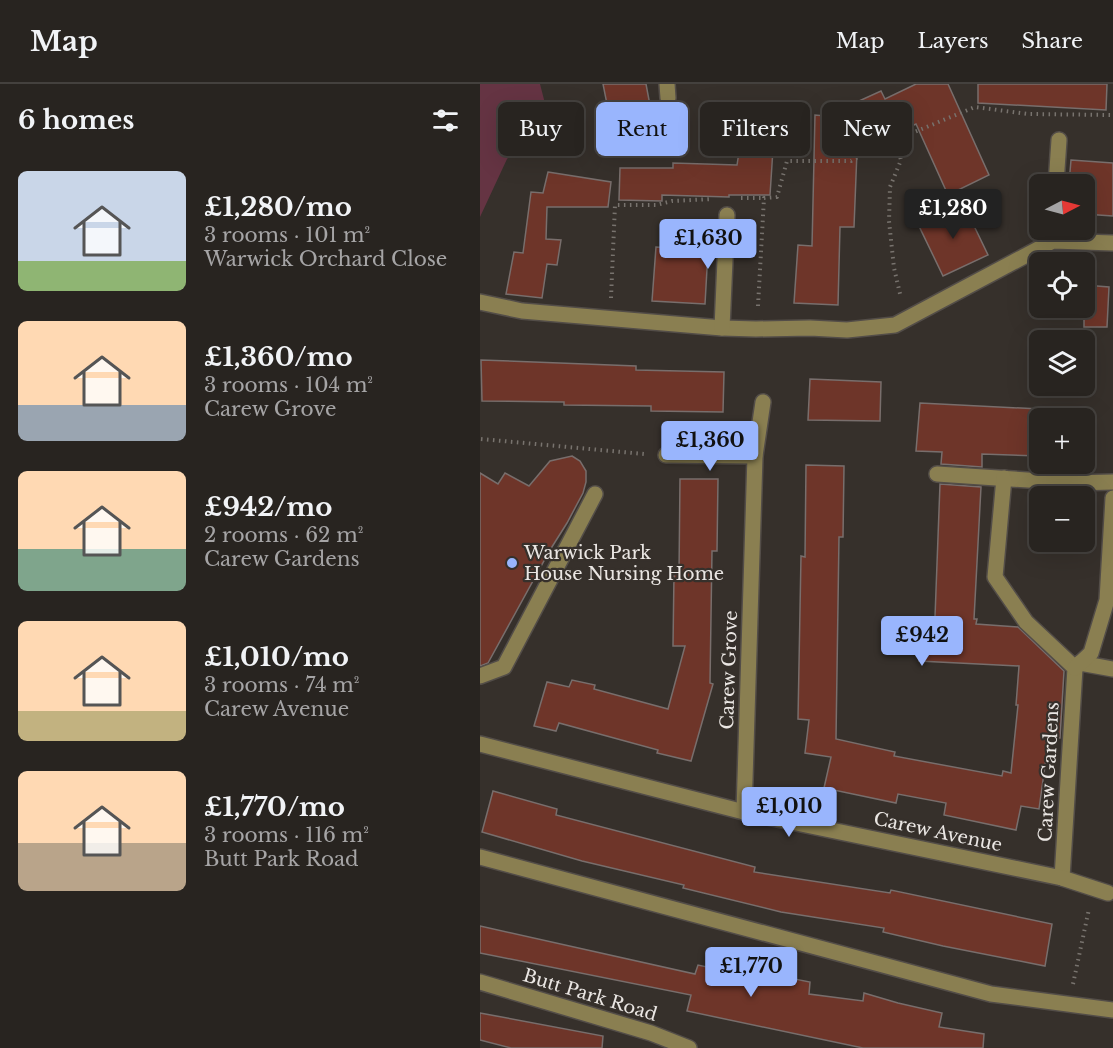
<!DOCTYPE html>
<html lang="en">
<head>
<meta charset="utf-8">
<style>
  body { margin:0; font-family:"Libre Baskerville",serif; background:#302c29; color:#f1f3f6; height:100vh; display:flex; flex-direction:column; font-size:22px; white-space:nowrap }
  * { box-sizing:border-box; margin:0 }
  p { font-size:20px; color:#a5a4a5 }
  .icon { flex:none; width:33px; height:33px; fill:none; stroke:currentColor; stroke-width:2; stroke-linecap:round; stroke-linejoin:round }
  .map { position:relative; flex:1; overflow:hidden }
  .sheet { display:flex; flex-direction:column; background:#282420; width:480px }
  .sheet>* { flex:none }
  .guide { position:absolute; left:18px; top:18px; width:525px; height:54px; display:flex; gap:12px }
  .needle { width:39px; rotate:84deg }
  .buttons { position:absolute; left:549px; top:90px; display:grid; gap:12px }
  .buttons a { display:grid; place-items:center; width:66px; height:66px; border-radius:9px; background:#282420; box-shadow:0 6px 24px #0002,0 0 0 2px #44413e; font-size:30px }
  .price { position:absolute; translate:-50% -51px; padding:0 14px; border-radius:6px; background:#99b5fd; color:#111; font-size:20px; line-height:39px; filter:drop-shadow(0 2px 3px #0008) }
  .price::after { content:''; position:absolute; left:50%; top:36px; width:18px; height:14px; margin-left:-9px; background:inherit; clip-path:polygon(0 0,100% 0,50% 100%) }
  .price.current { background:#222; color:#fff }
  ul { padding:0; list-style:none }
  li { display:flex; align-items:center; gap:18px; height:150px; padding:0 18px }
  li span { display:grid; place-items:center; flex:none; width:168px; height:120px; border-radius:9px; color:#555 }
  li>.icon { margin-inline-start:auto }
  span .icon { width:72px; height:72px; fill:#fffc; stroke-width:1 }
  li b { font-size:26px }
  h2 { display:flex; justify-content:space-between; align-items:center; height:72px; padding:0 18px; font-size:26px }
  .chip { padding:0 21px; border-radius:9px; background:#282420; box-shadow:0 6px 24px #0002,0 0 0 2px #44413e; font-size:21px; line-height:54px }
  .chip.current { background:#99b5fd; color:#111 }
  header { display:flex; align-items:center; gap:36px; box-sizing:border-box; height:84px; padding:0 30px; background:#282420; border-bottom:2px solid #44413e }
  header strong { font-size:28px }
  nav { display:flex; gap:33px; margin-inline-start:auto; font-size:21px }
  main { display:flex; flex:1; min-height:0 }
  .map>svg:first-child { display:block }
  .green { fill:#653443 }
  .building { fill:#6e3529; stroke:#786e6c; stroke-width:1.5 }
  .lines { fill:none; stroke-linecap:round; stroke-linejoin:round }
  .minor-casing { stroke:#534d48; stroke-width:18 }
  .path { stroke:#78736e; stroke-width:4; stroke-dasharray:1.5 4.5; stroke-linecap:butt }
  .minor { stroke:#8a7f51; stroke-width:15 }
  .poi-dot { fill:#99b5fd; stroke:#36302b; stroke-width:2 }
  .labels { text-anchor:middle; dominant-baseline:central; stroke-width:4.5; stroke-linejoin:round; paint-order:stroke }
  .poi-label { font-size:18px; fill:#eae6e3; stroke:#36302b; text-anchor:start }
  .street-label { font-size:18px; fill:#eae6e3; stroke:#36302b }
</style>
</head>
<body>
<header>
<strong>Map</strong>
<nav><a>Map</a><a>Layers</a><a>Share</a></nav>
</header>
<main>
<section class="sheet">
<h2>6 homes<svg class="icon" aria-label="filters" viewBox="0 0 24 24"><path d="M4 7h16M4 17h16"/><circle cx="9" cy="7" r="2"/><circle cx="15" cy="17" r="2"/></svg></h2>
<ul>
<li><span style="background:linear-gradient(#c9d6e8 75%,#8fb573 0)"><svg class="icon" aria-label="home" viewBox="0 0 24 24"><path d="M3 11l9-7 9 7M6 9v11h12V9"/></svg></span><div><b>£1,280/mo</b><p>3 rooms · 101 m²</p><p>Warwick Orchard Close</p></div></li>
<li><span style="background:linear-gradient(#ffd9b3 70%,#9aa5b1 0)"><svg class="icon" aria-label="home" viewBox="0 0 24 24"><path d="M3 11l9-7 9 7M6 9v11h12V9"/></svg></span><div><b>£1,360/mo</b><p>3 rooms · 104 m²</p><p>Carew Grove</p></div></li>
<li><span style="background:linear-gradient(#ffd9b3 65%,#7fa58c 0)"><svg class="icon" aria-label="home" viewBox="0 0 24 24"><path d="M3 11l9-7 9 7M6 9v11h12V9"/></svg></span><div><b>£942/mo</b><p>2 rooms · 62 m²</p><p>Carew Gardens</p></div></li>
<li><span style="background:linear-gradient(#ffd9b3 75%,#c2b280 0)"><svg class="icon" aria-label="home" viewBox="0 0 24 24"><path d="M3 11l9-7 9 7M6 9v11h12V9"/></svg></span><div><b>£1,010/mo</b><p>3 rooms · 74 m²</p><p>Carew Avenue</p></div></li>
<li><span style="background:linear-gradient(#ffd9b3 60%,#b9a48a 0)"><svg class="icon" aria-label="home" viewBox="0 0 24 24"><path d="M3 11l9-7 9 7M6 9v11h12V9"/></svg></span><div><b>£1,770/mo</b><p>3 rooms · 116 m²</p><p>Butt Park Road</p></div></li>
</ul>
</section>
<div class="map">
<svg width="633" height="964" viewBox="0 0 633 964">
  <rect width="100%" height="100%" fill="#36302b"/>
  <polygon class="green" points="0,0 60,0 68,31 27,75 0,133"/>
  <g class="building">
    <polygon points="123,0 166,0 172,32 131,40"/>
    <polygon points="436,0 468,0 509,91 468,111 436,40 377,67 374,143 360,143 358,221 314,219 318,161 332,162 335,31 346,32 401,7 405,15"/>
    <polygon points="498,0 627,0 626,26 498,19"/>
    <polygon points="260,62 293,65 290,111 249,111 249,113 182,111 182,117 139,116 140,84 193,84 193,79 257,81"/>
    <polygon points="591,76 633,79 633,132 604,130 604,100 589,100"/>
    <polygon points="68,88 131,98 128,123 67,123 66,155 81,156 77,181 67,180 62,214 26,210 34,168 43,169 51,108 63,109"/>
    <polygon points="483,119 508,171 463,192 438,140"/>
    <polygon points="176,163 228,167 225,220 172,217"/>
    <polygon points="604,201 629,203 627,243 604,243"/>
    <polygon points="1,276 156,282 156,286 244,288 243,328 171,327 171,322 84,321 84,318 2,317"/>
    <polygon points="330,295 401,298 400,337 328,336"/>
    <polygon points="440,319 560,325 560,372 502,370 502,383 461,380 462,368 436,367"/>
    <polygon points="92,372 100,377 106,387 106,398 103,409 87,439 70,466 8,579 0,582 0,389 18,400 25,389 49,402 70,377"/>
    <polygon points="326,381 364,382 363,453 359,453 356,655 415,668 414,672 522,692 523,687 531,689 538,621 536,621 539,582 439,577 441,537 452,537 452,533 455,533 460,400 501,403 494,535 497,535 496,540 538,543 584,587 580,654 569,653 559,725 541,722 536,746 464,731 466,719 418,710 416,719 344,704 351,673 325,669 329,636 318,635 321,472 325,473"/>
    <polygon points="200,395 238,395 237,467 232,467 230,599 233,600 211,677 177,669 178,666 79,639 76,647 54,642 67,598 89,603 92,596 115,601 114,605 188,625 205,562 193,562 194,490 199,490"/>
    <polygon points="13,707 77,725 76,731 275,783 274,788 410,809 411,806 572,840 565,882 463,862 403,848 404,844 301,828 203,804 204,801 102,777 2,748"/>
    <polygon points="0,842 215,890 218,881 303,899 305,893 330,898 329,910 383,917 384,909 418,919 462,929 459,943 504,950 503,964 383,964 207,927 211,911 0,869"/>
    <polygon points="0,929 123,952 122,964 31,964 0,956"/>
  </g>
  <g class="lines">
    <defs>
      <g id="minor">
        <polyline points="187,0 188,14"/>
        <polyline points="576,100 579,56"/>
        <polyline points="0,218 42,227 242,244 276,245 330,244 367,246 415,241 573,157 633,159"/>
        <polyline points="242,244 247,131"/>
        <polyline points="186,371 275,372"/>
        <polyline points="457,390 593,399 633,398"/>
        <polyline points="524,394 515,493 546,538 595,584 582,794"/>
        <polyline points="600,579 633,585"/>
        <polyline points="595,584 611,569 627,516 633,414"/>
        <polyline points="0,592 24,583 115,410"/>
        <polyline points="0,660 264,728 582,794 628,809"/>
        <polyline points="264,728 275,372 283,318"/>
        <polyline points="0,773 511,910 633,926"/>
        <polyline points="0,898 171,949 209,964"/>
      </g>
    </defs>
    <use href="#minor" class="minor-casing"/>
    <g class="path">
      <polyline points="416,56 421,76 410,103 409,137 414,184 421,214"/>
      <polyline points="261,114 284,114"/>
      <polyline points="131,214 135,121 176,121 192,117 232,115"/>
      <polyline points="278,222 284,114 297,113 307,77 371,77 386,68 495,23 548,30 633,31"/>
      <polyline points="1,355 164,370"/>
      <polyline points="593,900 609,825"/>
    </g>
    <use href="#minor" class="minor"/>
  </g>
  <circle class="poi-dot" cx="32" cy="479" r="6"/>
  <g class="labels">
    <g class="poi-label">
      <text x="44" y="469">Warwick Park<tspan x="44" dy="21">House Nursing Home</tspan></text>
    </g>
    <g class="street-label">
      <text transform="translate(249 586) rotate(-88)">Carew Grove</text>
      <text transform="translate(569 688) rotate(-87)">Carew Gardens</text>
      <text transform="translate(458 748) rotate(12)">Carew Avenue</text>
      <text transform="translate(110 911) rotate(17)">Butt Park Road</text>
    </g>
  </g>
</svg>
<div class="buttons">
<a><svg class="needle" viewBox="-14 -14 28 28"><path d="M0-13l5 13h-10z" fill="#e53935"/><path d="M0 13l5-13h-10z" fill="#a5a4a5"/></svg></a>
<a><svg class="icon" aria-label="locate" viewBox="0 0 24 24"><circle cx="12" cy="12" r="6"/><path d="M12 2v4M12 18v4M2 12h4M18 12h4"/></svg></a>
<a><svg class="icon" aria-label="layers" viewBox="0 0 24 24"><path d="M12 4l9 5-9 5-9-5zM3 14l9 5 9-5"/></svg></a>
<a>+</a>
<a>−</a>
</div>
<b class="price current" style="left:473px;top:156px">£1,280</b>
<b class="price" style="left:228px;top:186px">£1,630</b>
<b class="price" style="left:230px;top:388px">£1,360</b>
<b class="price" style="left:442px;top:583px">£942</b>
<b class="price" style="left:309px;top:754px">£1,010</b>
<b class="price" style="left:271px;top:914px">£1,770</b>
<div class="guide">
<a class="chip">Buy</a>
<a class="chip current">Rent</a>
<a class="chip">Filters</a>
<a class="chip">New</a>
</div>
</div>
</main>
</body>
</html>
